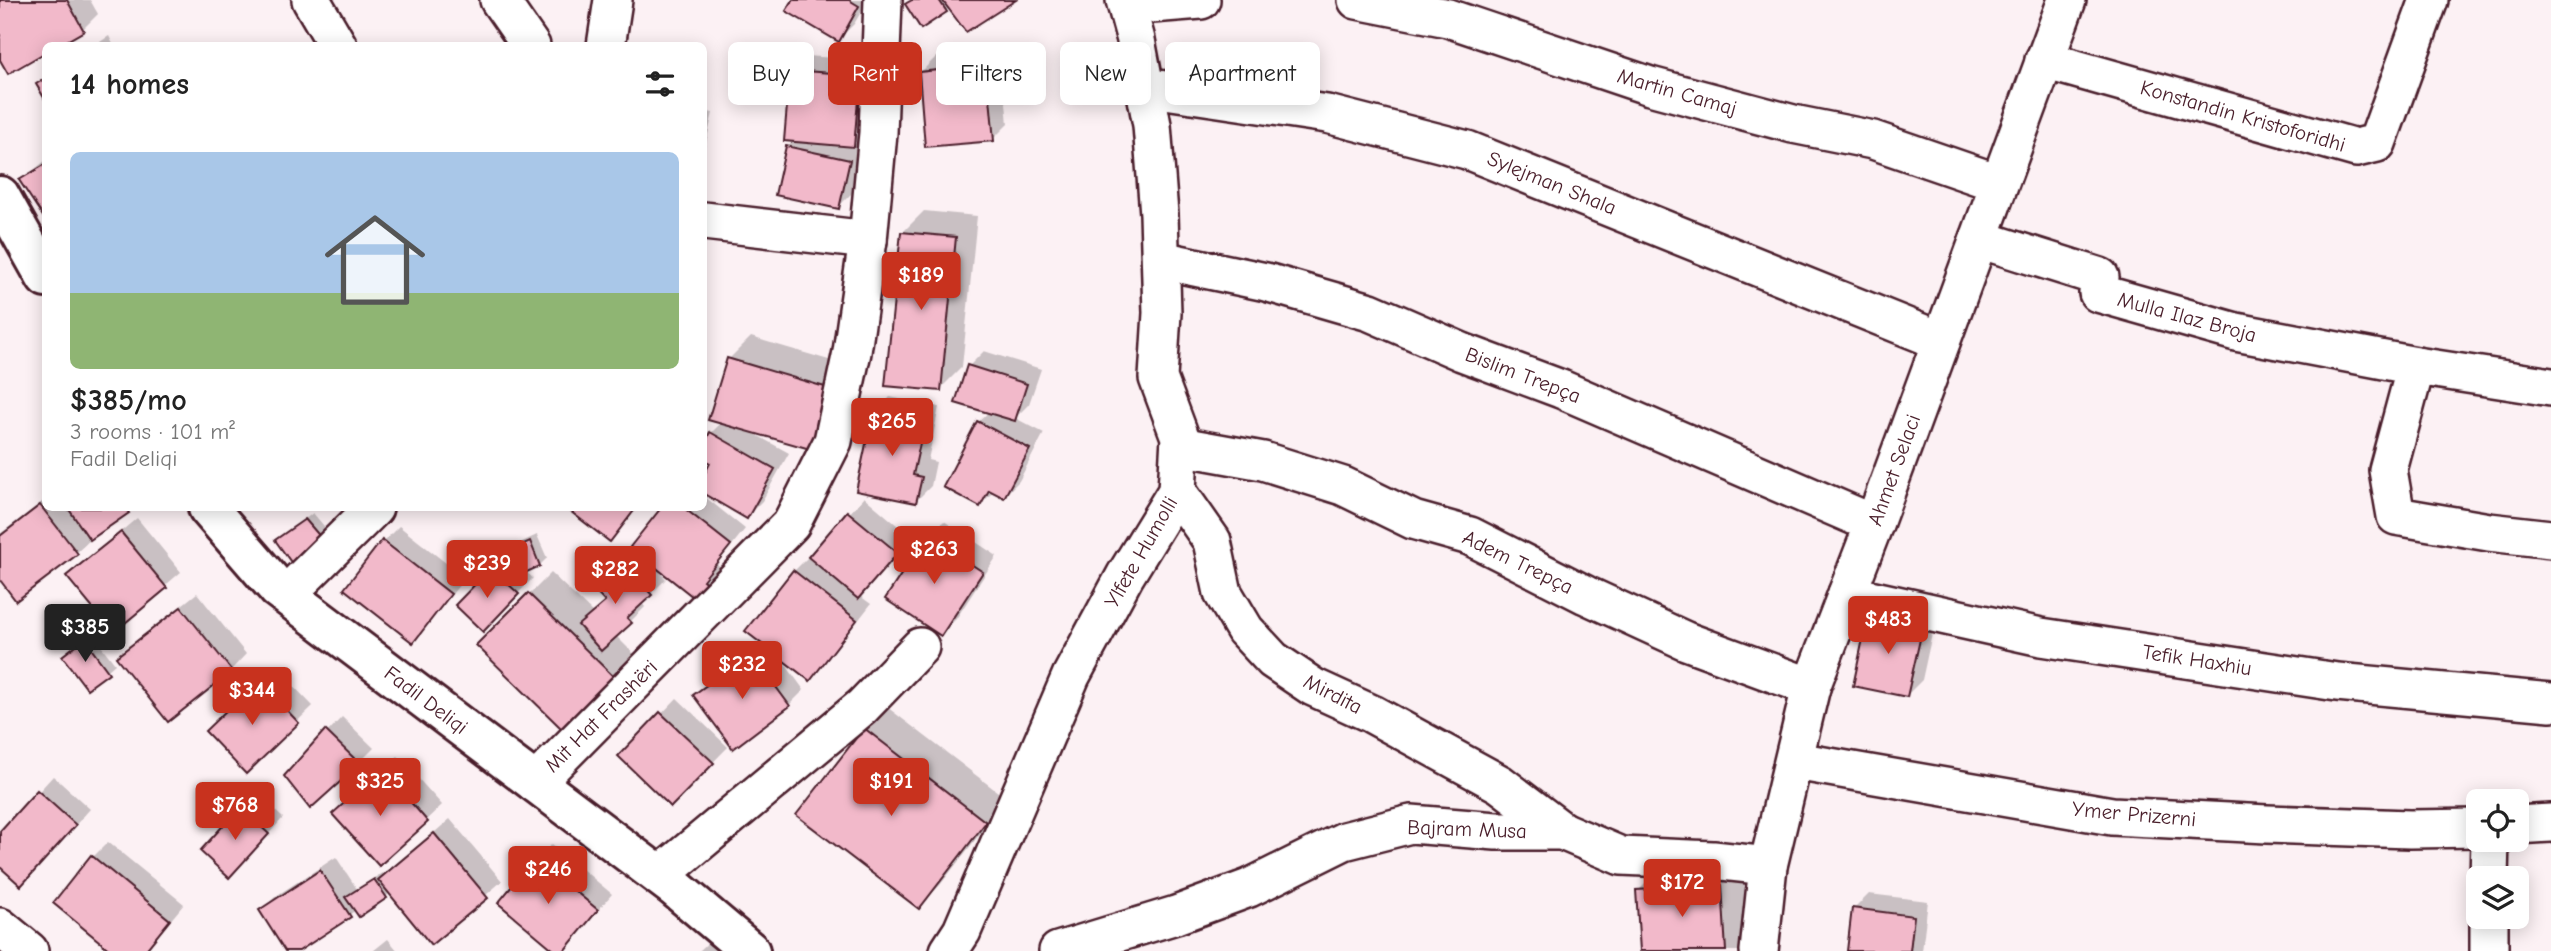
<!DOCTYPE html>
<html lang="en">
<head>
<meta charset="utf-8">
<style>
  body { margin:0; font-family:"Comic Neue",sans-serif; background:#f2f2f2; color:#222; height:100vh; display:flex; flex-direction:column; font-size:26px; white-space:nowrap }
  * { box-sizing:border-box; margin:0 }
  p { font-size:23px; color:#767676 }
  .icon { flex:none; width:38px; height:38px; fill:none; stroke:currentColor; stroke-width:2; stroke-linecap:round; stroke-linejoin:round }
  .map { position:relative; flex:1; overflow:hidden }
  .details { position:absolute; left:42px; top:42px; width:665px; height:469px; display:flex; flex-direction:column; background:#fff; border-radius:10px; box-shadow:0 4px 18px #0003 }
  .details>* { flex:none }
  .guide { position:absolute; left:728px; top:42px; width:665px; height:63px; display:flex; gap:14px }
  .controls { position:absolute; left:2466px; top:789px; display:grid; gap:14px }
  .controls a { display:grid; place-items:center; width:63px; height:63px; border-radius:10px; background:#fff; box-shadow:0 4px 18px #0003; font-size:35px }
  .price { position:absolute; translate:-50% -60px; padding:0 16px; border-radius:7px; background:#c8321e; color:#fff; font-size:23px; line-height:46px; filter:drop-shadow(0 2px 4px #0008) }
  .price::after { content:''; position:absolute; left:50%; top:42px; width:21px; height:16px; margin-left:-10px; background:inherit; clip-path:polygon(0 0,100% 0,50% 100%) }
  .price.on { background:#222; color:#fff }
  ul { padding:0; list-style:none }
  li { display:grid; align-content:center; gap:14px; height:371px; padding:0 28px }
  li+li { border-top:2px solid #e0e0e0 }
  li span { display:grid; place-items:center; height:217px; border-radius:10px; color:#555 }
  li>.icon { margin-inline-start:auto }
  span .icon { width:126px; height:126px; fill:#fffc; stroke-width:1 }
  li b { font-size:30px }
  h2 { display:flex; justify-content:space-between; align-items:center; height:84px; padding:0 28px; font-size:30px }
  .pill { padding:0 24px; border-radius:10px; background:#fff; box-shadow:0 4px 18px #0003; font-size:24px; line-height:63px }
  .pill.on { background:#c8321e; color:#fff }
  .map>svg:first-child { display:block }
  .shadow { fill:#0003 }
  .building { fill:#f2b9ca; stroke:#4a1f2b; stroke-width:2 }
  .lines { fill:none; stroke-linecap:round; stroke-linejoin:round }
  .minor-casing { stroke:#4a1f2b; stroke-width:42 }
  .tertiary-casing { stroke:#4a1f2b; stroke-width:44 }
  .minor { stroke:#fff; stroke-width:37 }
  .tertiary { stroke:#fff; stroke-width:38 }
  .labels { text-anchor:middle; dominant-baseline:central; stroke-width:7; stroke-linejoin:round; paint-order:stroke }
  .street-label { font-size:21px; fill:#4a1f2b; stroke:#fff }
</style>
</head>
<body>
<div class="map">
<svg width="2551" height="951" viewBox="0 0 2551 951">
  <rect width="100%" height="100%" fill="#fcf1f4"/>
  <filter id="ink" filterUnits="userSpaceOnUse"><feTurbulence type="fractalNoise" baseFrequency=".0143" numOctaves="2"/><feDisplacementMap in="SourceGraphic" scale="14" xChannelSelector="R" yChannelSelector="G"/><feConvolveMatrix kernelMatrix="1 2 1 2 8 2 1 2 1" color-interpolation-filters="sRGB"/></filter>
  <g filter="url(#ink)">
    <g class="shadow">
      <polygon points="0,0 90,0 98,14 83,29 46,46 0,56"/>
      <polygon points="795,0 868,0 854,24 839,39"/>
      <polygon points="912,0 1013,0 949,8 946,11 907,4"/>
      <polygon points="109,36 114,46 94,46"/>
      <polygon points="1001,51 1008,124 993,139 921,72 936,57"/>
      <polygon points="807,56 874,61 868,130 855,143 864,145 853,192 838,207 788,147 794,140 791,71"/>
      <polygon points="704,111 713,113 704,151"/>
      <polygon points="46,160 46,218 22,180"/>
      <polygon points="924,211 977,216 962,367 940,389 902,233"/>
      <polygon points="751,337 856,368 838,427 751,432 789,453 762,501 747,516 704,492 704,479 713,462 704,457 704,447 711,433 722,422 729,359"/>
      <polygon points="984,351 1041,369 1029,404 1015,418 1044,433 1019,481 1004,496 994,491 980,505 978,422 989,412 969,366"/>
      <polygon points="890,397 939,407 928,460 936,462 931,486 916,501 875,412"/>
      <polygon points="704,496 745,529 717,564 728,573 717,587 658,567 657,569 666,579 642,603 645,607 616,636 634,654 562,727 479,645 551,573 593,613 606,601 610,573 636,550 632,547 663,508 704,508"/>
      <polygon points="864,497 911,537 860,596 871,604 825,663 809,678 780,657 804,690 789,705 696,695 711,680 763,642 794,571 809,556 811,557"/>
      <polygon points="46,499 46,508 132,508 92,538 76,553 0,577 0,534"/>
      <polygon points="569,508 638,508 610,539"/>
      <polygon points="313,513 329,532 322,539 277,540"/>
      <polygon points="137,518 181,572 113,630 68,576"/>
      <polygon points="944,521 997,556 956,619 941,634 929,536"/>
      <polygon points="399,526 465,578 427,625 412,640 346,589 384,541"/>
      <polygon points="537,535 547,558 540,565 525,571 533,578 483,629 458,605 515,545"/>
      <polygon points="197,593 246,654 231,670 119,658 134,643"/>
      <polygon points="1885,600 1937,611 1922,680 1907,695"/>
      <polygon points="92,634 115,664 88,687 72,649"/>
      <polygon points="274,666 313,706 246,771 207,731"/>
      <polygon points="677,698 728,747 671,805 621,756"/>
      <polygon points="887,707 1007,799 940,885 919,907 799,814 866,729"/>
      <polygon points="342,717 374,748 359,763 286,776"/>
      <polygon points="398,756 442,805 379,864 350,799"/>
      <polygon points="53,776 90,809 36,869 0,864 0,834"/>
      <polygon points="256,793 283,818 244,861 241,808"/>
      <polygon points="450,819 502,881 432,942 390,892 386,897 356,910 296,951 287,951 261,911 276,896 336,857 357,889 382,873 384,876"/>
      <polygon points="108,842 184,904 145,951 114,951 93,857"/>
      <polygon points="552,844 612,894 563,951 558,951 500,903"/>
      <polygon points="1743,864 1748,951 1642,951 1638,891 1660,869"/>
      <polygon points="1869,894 1928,901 1922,951 1848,951 1854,909"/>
      <polygon points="388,939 398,951 373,951"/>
      <polygon points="711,940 720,951 699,951"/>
    </g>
    <g class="building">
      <polygon points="0,0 67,0 84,31 58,46 46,46 46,52 8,74 0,60"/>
      <polygon points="793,0 849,0 859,6 839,42 786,11"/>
      <polygon points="912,0 939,0 947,12 921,29 905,4"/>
      <polygon points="942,0 1016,0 966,32"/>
      <polygon points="987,65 994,141 925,147 919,72"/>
      <polygon points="790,70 860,75 854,147 784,141"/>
      <polygon points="46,78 46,101 36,84"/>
      <polygon points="786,146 850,160 839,209 775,195"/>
      <polygon points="46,164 46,221 19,180"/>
      <polygon points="901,232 956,237 941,391 885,386"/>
      <polygon points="727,358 835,390 817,451 708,420"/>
      <polygon points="967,365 1027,384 1015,421 955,403"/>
      <polygon points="873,411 925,421 913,475 922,477 916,503 856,491"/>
      <polygon points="977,421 1030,449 1004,498 989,490 980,507 943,487"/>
      <polygon points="710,432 775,469 747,519 704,494 704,475 710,463 704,459 704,444"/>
      <polygon points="40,505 78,554 16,601 0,580 0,536"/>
      <polygon points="68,508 125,508 129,513 90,540"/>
      <polygon points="566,508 636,508 610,542"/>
      <polygon points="661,508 684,508 731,545 703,580 714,589 702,604 630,547"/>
      <polygon points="847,511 898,553 858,599 808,557"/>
      <polygon points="305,519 323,540 293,565 275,540"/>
      <polygon points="121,532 167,588 113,633 66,576"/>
      <polygon points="927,535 983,572 941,636 885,599"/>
      <polygon points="382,540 451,594 413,643 344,589"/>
      <polygon points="530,541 540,566 516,577 506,552"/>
      <polygon points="622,562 652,595 627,618 632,623 601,651 578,625 605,602 592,588"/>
      <polygon points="491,568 519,594 483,632 455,605"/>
      <polygon points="793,570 857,620 810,681 745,631"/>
      <polygon points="528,593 614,677 562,729 476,645"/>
      <polygon points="181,607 232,671 168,722 116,657"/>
      <polygon points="1868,615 1923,626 1907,697 1853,686"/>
      <polygon points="84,639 109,673 87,689 62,656"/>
      <polygon points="751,653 790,706 733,749 693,695"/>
      <polygon points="258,680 299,723 246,774 205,731"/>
      <polygon points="660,712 714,763 671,807 618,756"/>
      <polygon points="864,728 986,822 919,909 796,815"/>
      <polygon points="325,730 360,764 310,809 284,776"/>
      <polygon points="382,769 428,822 379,866 332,814"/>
      <polygon points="37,790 76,825 21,886 0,867 0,831"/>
      <polygon points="240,807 269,834 229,878 200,851"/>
      <polygon points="434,833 488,898 431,945 378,880"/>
      <polygon points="91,855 170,920 145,951 111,951 53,903"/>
      <polygon points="535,858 598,910 564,951 555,951 498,903"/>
      <polygon points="320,870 351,917 299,951 285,951 259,910"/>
      <polygon points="374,879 387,898 359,917 345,897"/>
      <polygon points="1722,885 1726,951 1640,951 1636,890"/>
      <polygon points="1852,908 1914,916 1910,951 1847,951"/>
    </g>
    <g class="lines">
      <defs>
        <g id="minor">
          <polyline points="311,0 338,46"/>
          <polyline points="499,0 531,46"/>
          <polyline points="1357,0 1448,18 1650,86 1793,124 1873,140 1998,183"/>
          <polyline points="1127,6 1201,0"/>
          <polyline points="606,46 613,0"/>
          <polyline points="2044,60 2356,148 2377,143 2429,0"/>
          <polyline points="1145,87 1327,114 1467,150 1941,341"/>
          <polyline points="704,221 868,240"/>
          <polyline points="1979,239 2100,277 2098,293 2236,332 2416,366 2551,387"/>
          <polyline points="1161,260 1266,282 1370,312 1462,352 1561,389 1874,524"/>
          <polyline points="2416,366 2388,470 2396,516 2489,532 2551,539"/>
          <polyline points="1180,446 1263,461 1343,486 1413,520 1470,536 1586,595 1686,641 1811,687"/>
          <polyline points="1177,491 1212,541 1223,593 1245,630 1273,660 1313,687 1372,714 1500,784 1562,831"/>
          <polyline points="1847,594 2041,637 2337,682 2551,702"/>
          <polyline points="286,595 374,508"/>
          <polyline points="1795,761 2112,816 2267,824 2410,829 2478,828"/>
          <polyline points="535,783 791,524 833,441 852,352 868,240 878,133 883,0"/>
          <polyline points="2516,825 2551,823"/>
          <polyline points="659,876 862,707 920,647"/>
          <polyline points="2489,878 2490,840"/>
          <polyline points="2489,917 2489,951"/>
          <polyline points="0,927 29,951"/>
          <polyline points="949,951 962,931 1071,676 1125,576 1177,491 1180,437 1158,378 1162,313 1159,214 1152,125 1136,40 1125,0"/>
          <polyline points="1058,951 1176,915 1249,888 1344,841 1411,824 1496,831 1562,831 1621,856 1713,860 1768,866"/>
          <polyline points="1759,951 1768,866 1811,687 1874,524 2067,0"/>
        </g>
        <g id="tertiary">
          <polyline points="0,196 46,278"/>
          <polyline points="208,508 278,589 674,887 750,951"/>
        </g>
      </defs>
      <use href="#minor" class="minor-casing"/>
      <use href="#tertiary" class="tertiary-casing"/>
      <use href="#minor" class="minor"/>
      <use href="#tertiary" class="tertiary"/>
    </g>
  </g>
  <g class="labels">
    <g class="street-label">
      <text transform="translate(1677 92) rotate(16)">Martin Camaj</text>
      <text transform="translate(2243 116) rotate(16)">Konstandin Kristoforidhi</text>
      <text transform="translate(1552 183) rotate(22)">Sylejman Shala</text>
      <text transform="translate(2187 317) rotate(15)">Mulla Ilaz Broja</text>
      <text transform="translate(1523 375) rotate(21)">Bislim Trepça</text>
      <text transform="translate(1894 470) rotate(-70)">Ahmet Selaci</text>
      <text transform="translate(1141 552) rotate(-60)">Ylfete Humolli</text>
      <text transform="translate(1518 562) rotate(26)">Adem Trepça</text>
      <text transform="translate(2197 660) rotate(9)">Tefik Haxhiu</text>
      <text transform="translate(1333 694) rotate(27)">Mirdita</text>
      <text transform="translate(426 700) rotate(37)">Fadil Deliqi</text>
      <text transform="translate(601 716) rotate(-45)">Mit Hat Frashëri</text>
      <text transform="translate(2134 814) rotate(5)">Ymer Prizerni</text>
      <text transform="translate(1467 829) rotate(2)">Bajram Musa</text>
    </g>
  </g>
</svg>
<div class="controls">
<a><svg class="icon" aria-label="locate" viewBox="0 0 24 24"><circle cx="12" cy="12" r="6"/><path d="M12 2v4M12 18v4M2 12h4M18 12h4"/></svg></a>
<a><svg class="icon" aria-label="layers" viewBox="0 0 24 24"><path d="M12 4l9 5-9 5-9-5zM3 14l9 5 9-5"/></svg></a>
</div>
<b class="price" style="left:921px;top:312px">$189</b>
<b class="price" style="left:892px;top:458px">$265</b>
<b class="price" style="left:934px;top:586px">$263</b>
<b class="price" style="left:487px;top:600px">$239</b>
<b class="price" style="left:615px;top:606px">$282</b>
<b class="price" style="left:1888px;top:656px">$483</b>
<b class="price on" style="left:85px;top:664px">$385</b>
<b class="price" style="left:742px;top:701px">$232</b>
<b class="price" style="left:252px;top:727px">$344</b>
<b class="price" style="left:380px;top:818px">$325</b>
<b class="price" style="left:891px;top:818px">$191</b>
<b class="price" style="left:235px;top:842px">$768</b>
<b class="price" style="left:548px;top:906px">$246</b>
<b class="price" style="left:1682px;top:919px">$172</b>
<div class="guide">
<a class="pill">Buy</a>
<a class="pill on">Rent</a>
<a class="pill">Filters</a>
<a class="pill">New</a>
<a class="pill">Apartment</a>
</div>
<section class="details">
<h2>14 homes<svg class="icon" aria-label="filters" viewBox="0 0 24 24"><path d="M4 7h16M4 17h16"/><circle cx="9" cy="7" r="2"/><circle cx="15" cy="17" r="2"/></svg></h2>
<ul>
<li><span style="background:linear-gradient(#a9c7e8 65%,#8fb573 0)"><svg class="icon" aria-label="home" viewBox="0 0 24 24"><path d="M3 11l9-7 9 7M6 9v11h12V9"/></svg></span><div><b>$385/mo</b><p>3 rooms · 101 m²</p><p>Fadil Deliqi</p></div></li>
</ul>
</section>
</div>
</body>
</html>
